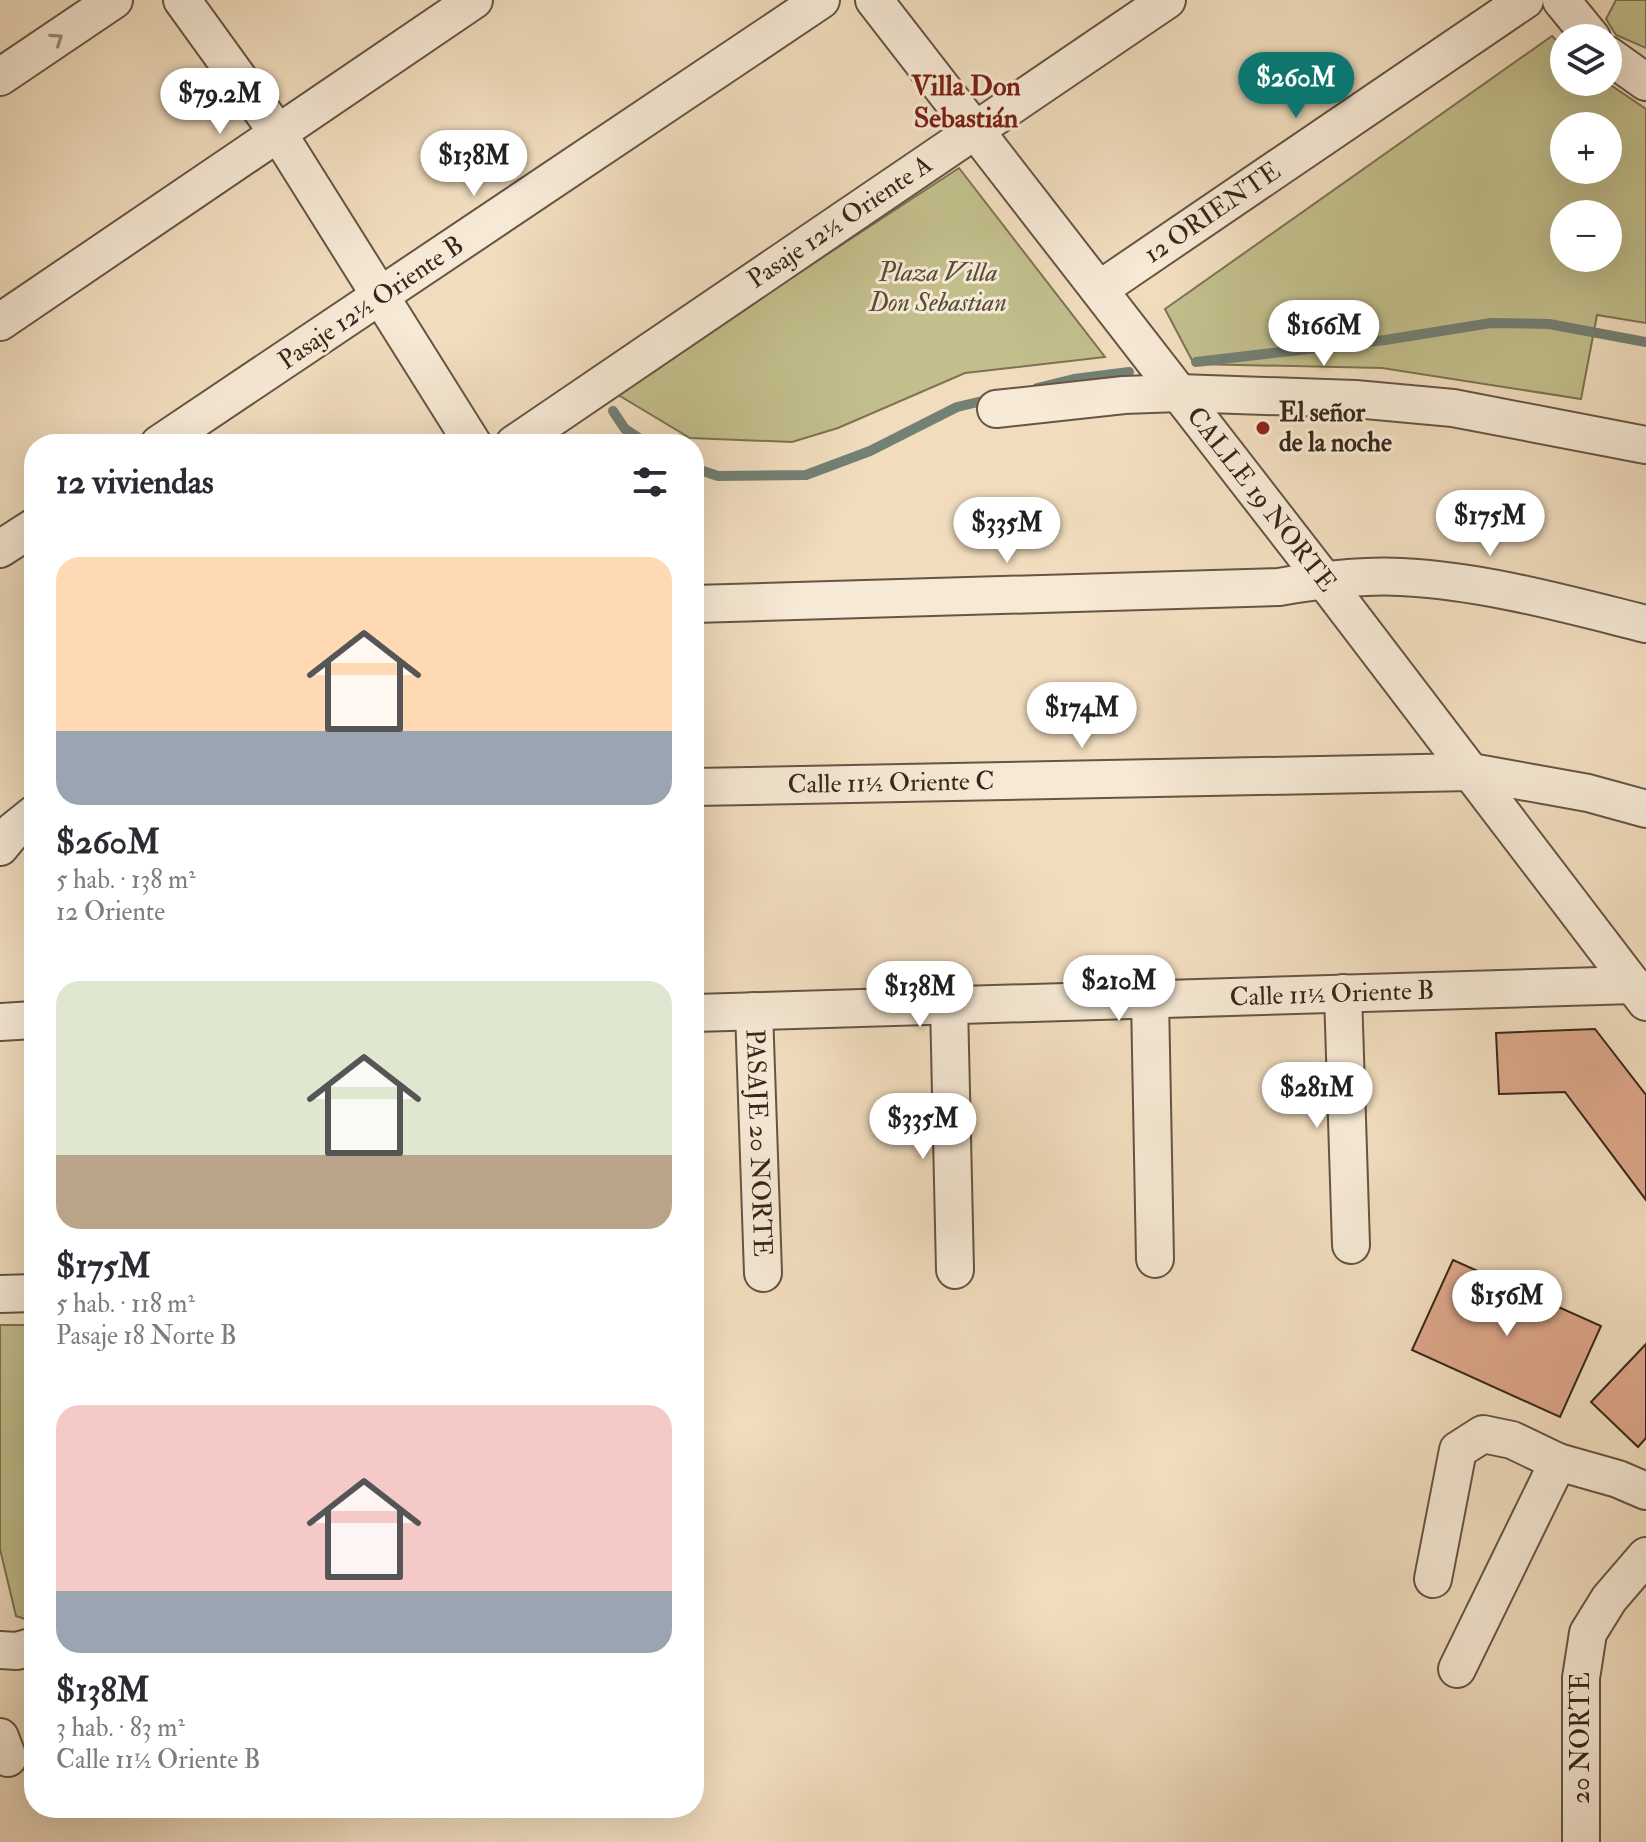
<!DOCTYPE html>
<html lang="es">
<head>
<meta charset="utf-8">
<style>
  body { margin:0; font-family:"IM FELL Double Pica",serif; background:#f7f7f7; color:#2b2b33; height:100vh; display:flex; flex-direction:column; font-size:30px; white-space:nowrap }
  * { box-sizing:border-box; margin:0 }
  p { font-size:26px; color:#7c7c81 }
  .icon { flex:none; width:44px; height:44px; fill:none; stroke:currentColor; stroke-width:2; stroke-linecap:round; stroke-linejoin:round }
  .map { position:relative; flex:1; overflow:hidden }
  .side { position:absolute; left:24px; top:434px; width:680px; height:1384px; display:flex; flex-direction:column; background:#fff; border-radius:32px; box-shadow:0 8px 32px #0002 }
  .side>* { flex:none }
  .fabs { position:absolute; left:1550px; top:24px; display:grid; gap:16px }
  .fabs a { display:grid; place-items:center; width:72px; height:72px; border-radius:50%; background:#fff; box-shadow:0 8px 32px #0002; font-size:40px }
  .price { position:absolute; translate:-50% -68px; padding:0 18px; border-radius:28px; background:#fff; color:#222; font-size:26px; line-height:52px; filter:drop-shadow(0 2px 4px #0008) }
  .price::after { content:''; position:absolute; left:50%; top:48px; width:24px; height:18px; margin-left:-12px; background:inherit; clip-path:polygon(0 0,100% 0,50% 100%) }
  .price.on { background:#0f766e; color:#fff }
  ul { padding:0; list-style:none }
  li { display:grid; align-content:center; gap:16px; height:424px; padding:0 32px }
  li span { display:grid; place-items:center; height:248px; border-radius:24px; color:#555 }
  li>.icon { margin-inline-start:auto }
  span .icon { width:144px; height:144px; fill:#fffc; stroke-width:1 }
  li b { font-size:34px }
  h2 { display:flex; justify-content:space-between; align-items:center; height:96px; padding:0 32px; font-size:34px }
  .map>svg:first-child { display:block }
  .green { fill:#c2bf8c; stroke:#7d7254; stroke-width:2; fill-rule:evenodd }
  .lines { fill:none; stroke-linecap:round; stroke-linejoin:round }
  .stream { stroke:#738074; stroke-width:10 }
  .building { fill:#dda78a; stroke:#38261b; stroke-width:2 }
  .minor-casing { stroke:#665444; stroke-width:40 }
  .minor { stroke:#f6e9d5; stroke-width:36 }
  .oneway { stroke:#978878 }
  .poi-dot { fill:#8f2418; stroke:#f6e9d5; stroke-width:3 }
  .labels { text-anchor:middle; dominant-baseline:central; stroke-width:6; stroke-linejoin:round; paint-order:stroke }
  .street-label { font-size:26px; fill:#38261b; stroke:#f6e9d5 }
  .park-label { font-size:26px; font-style:italic; fill:#5a4c37; stroke:#f6e9d5 }
  .poi-label { font-size:26px; font-weight:bold; fill:#38261b; stroke:#f6e9d5; text-anchor:start }
  .neighbourhood-label { font-size:28px; font-weight:bold; fill:#7a1f14; stroke:#f6e9d5 }
</style>
</head>
<body>
<div class="map">
<svg width="1646" height="1842" viewBox="0 0 1646 1842">
  <rect width="100%" height="100%" fill="#f1ddbe"/>
  <filter id="stains"><feTurbulence type="fractalNoise" baseFrequency=".0025" numOctaves="4"/><feColorMatrix values="0 0 0 0 .2 0 0 0 0 .09 0 0 0 0 .02 0 0 0 .5 -.17"/></filter>
  <radialGradient id="worn" r=".72"><stop offset=".6" stop-color="#630" stop-opacity="0"/><stop offset="1" stop-color="#630" stop-opacity=".3"/></radialGradient>
  <g class="green">
    <polygon points="1616,0 1646,0 1646,48 1616,35 1606,19"/>
    <path d="M 1552,36 L 1564,48 L 1564,82 L 1606,82 L 1646,109 L 1646,323 L 1597,315 L 1581,399 L 1382,368 L 1194,364 L 1165,309 ZM 1608,126 L 1608,170 L 1564,170 L 1564,126 ZM 1564,214 L 1608,214 L 1608,258 L 1564,258 Z"/>
    <polygon points="959,168 1105,357 965,373 838,428 792,442 690,438 615,393"/>
    <polygon points="0,1325 34,1325 34,1622 16,1616 0,1549"/>
  </g>
  <g class="lines">
    <g class="stream">
      <polyline points="1196,362 1385,340 1491,323 1549,324 1646,342"/>
      <polyline points="1037,388 1074,379 1129,372"/>
      <polyline points="613,411 625,429 648,444"/>
      <polyline points="694,468 718,476 806,475 870,451 957,407 991,399"/>
    </g>
  </g>
  <g class="building">
    <polygon points="1595,1029 1646,1095 1646,1200 1565,1092 1499,1094 1496,1033"/>
    <polygon points="1453,1260 1601,1326 1560,1417 1412,1350"/>
    <polygon points="1646,1344 1646,1438 1638,1447 1591,1402"/>
  </g>
  <g class="lines">
    <defs>
      <g id="minor">
        <polyline points="182,0 278,133 473,444"/>
        <path id="s1" d="M 874,0 L 1324,580 L 1646,1002"/>
        <polyline points="1561,0 1592,38"/>
        <polyline points="1608,55 1646,82"/>
        <polyline points="0,77 114,0"/>
        <path id="s2" d="M 1100,289 L 1525,0"/>
        <polyline points="0,322 474,0"/>
        <polyline points="996,409 1124,395 1179,393 1355,399 1453,408 1646,445"/>
        <polyline points="159,444 821,0"/>
        <polyline points="514,444 1167,0"/>
        <polyline points="0,549 34,527"/>
        <path d="M 694,604 L 1279,587 C 1320,580 1360,575 1401,577 C 1484,581 1566,604 1646,624"/>
        <polyline points="694,787 1471,772 1588,793 1646,809"/>
        <polyline points="0,847 14,830 34,814"/>
        <polyline points="1343,993 1351,1245"/>
        <polyline points="1150,999 1155,1259"/>
        <polyline points="949,1004 955,1270"/>
        <path id="s3" d="M 754,1011 L 763,1273"/>
        <polyline points="694,1013 1634,985"/>
        <polyline points="0,1022 34,1020"/>
        <polyline points="0,1294 34,1293"/>
        <polyline points="1433,1579 1458,1450 1483,1434 1512,1440 1558,1462"/>
        <polyline points="0,1650 17,1651 34,1646"/>
        <polyline points="1457,1669 1558,1462 1618,1479 1646,1491"/>
        <polyline points="0,1737 8,1758"/>
        <path id="s4" d="M 1581,1842 L 1581,1678 L 1588,1633 L 1609,1599 L 1646,1556"/>
      </g>
    </defs>
    <use href="#minor" class="minor-casing"/>
    <use href="#minor" class="minor"/>
  </g>
  <defs><path id="oneway-chevron" d="M-2-3.5L2.5 0L-2 3.5" fill="none" stroke-width="1.6" stroke-linecap="round" stroke-linejoin="round" transform="scale(2)"/></defs>
  <use class="oneway" href="#oneway-chevron" transform="translate(57 39) rotate(-34)"/>
  <circle class="poi-dot" cx="1263" cy="428" r="8"/>
  <g class="labels">
    <g class="street-label">
      <text stroke="none"><textPath href="#s2" startOffset="136">12 ORIENTE</textPath></text>
      <text transform="translate(840 222) rotate(-34)">Pasaje 12½ Oriente A</text>
      <text transform="translate(371 303) rotate(-34)">Pasaje 12½ Oriente B</text>
      <text stroke="none"><textPath href="#s1" startOffset="632">CALLE 19 NORTE</textPath></text>
      <text transform="translate(891 783) rotate(-1)">Calle 11½ Oriente C</text>
      <text transform="translate(1332 994) rotate(-2)">Calle 11½ Oriente B</text>
      <text stroke="none"><textPath href="#s3" startOffset="132">PASAJE 20 NORTE</textPath></text>
      <text stroke="none"><textPath href="#s4" startOffset="104">20 NORTE</textPath></text>
    </g>
    <g class="park-label">
      <text x="938" y="273">Plaza Villa<tspan x="938" dy="30">Don Sebastian</tspan></text>
    </g>
    <g class="poi-label">
      <text x="1279" y="413">El señor<tspan x="1279" dy="30">de la noche</tspan></text>
    </g>
    <g class="neighbourhood-label">
      <text x="966" y="86">Villa Don<tspan x="966" dy="32">Sebastián</tspan></text>
    </g>
  </g>
  <rect width="100%" height="100%" filter="url(#stains)"/>
  <rect width="100%" height="100%" fill="url(#worn)"/>
</svg>
<div class="fabs">
<a><svg class="icon" aria-label="layers" viewBox="0 0 24 24"><path d="M12 4l9 5-9 5-9-5zM3 14l9 5 9-5"/></svg></a>
<a>+</a>
<a>−</a>
</div>
<b class="price on" style="left:1296px;top:120px">$260M</b>
<b class="price" style="left:220px;top:136px">$79.2M</b>
<b class="price" style="left:474px;top:198px">$138M</b>
<b class="price" style="left:1324px;top:368px">$166M</b>
<b class="price" style="left:1490px;top:558px">$175M</b>
<b class="price" style="left:1007px;top:565px">$335M</b>
<b class="price" style="left:1082px;top:750px">$174M</b>
<b class="price" style="left:1119px;top:1023px">$210M</b>
<b class="price" style="left:920px;top:1029px">$138M</b>
<b class="price" style="left:1317px;top:1130px">$281M</b>
<b class="price" style="left:923px;top:1161px">$335M</b>
<b class="price" style="left:1507px;top:1338px">$156M</b>
<section class="side">
<h2>12 viviendas<svg class="icon" aria-label="filters" viewBox="0 0 24 24"><path d="M4 7h16M4 17h16"/><circle cx="9" cy="7" r="2"/><circle cx="15" cy="17" r="2"/></svg></h2>
<ul>
<li><span style="background:linear-gradient(#ffd9b3 70%,#9aa5b1 0)"><svg class="icon" aria-label="home" viewBox="0 0 24 24"><path d="M3 11l9-7 9 7M6 9v11h12V9"/></svg></span><div><b>$260M</b><p>5 hab. · 138 m²</p><p>12 Oriente</p></div></li>
<li><span style="background:linear-gradient(#dfe7d0 70%,#b9a48a 0)"><svg class="icon" aria-label="home" viewBox="0 0 24 24"><path d="M3 11l9-7 9 7M6 9v11h12V9"/></svg></span><div><b>$175M</b><p>5 hab. · 118 m²</p><p>Pasaje 18 Norte B</p></div></li>
<li><span style="background:linear-gradient(#f6c9c9 75%,#9aa5b1 0)"><svg class="icon" aria-label="home" viewBox="0 0 24 24"><path d="M3 11l9-7 9 7M6 9v11h12V9"/></svg></span><div><b>$138M</b><p>3 hab. · 83 m²</p><p>Calle 11½ Oriente B</p></div></li>
</ul>
</section>
</div>
</body>
</html>
